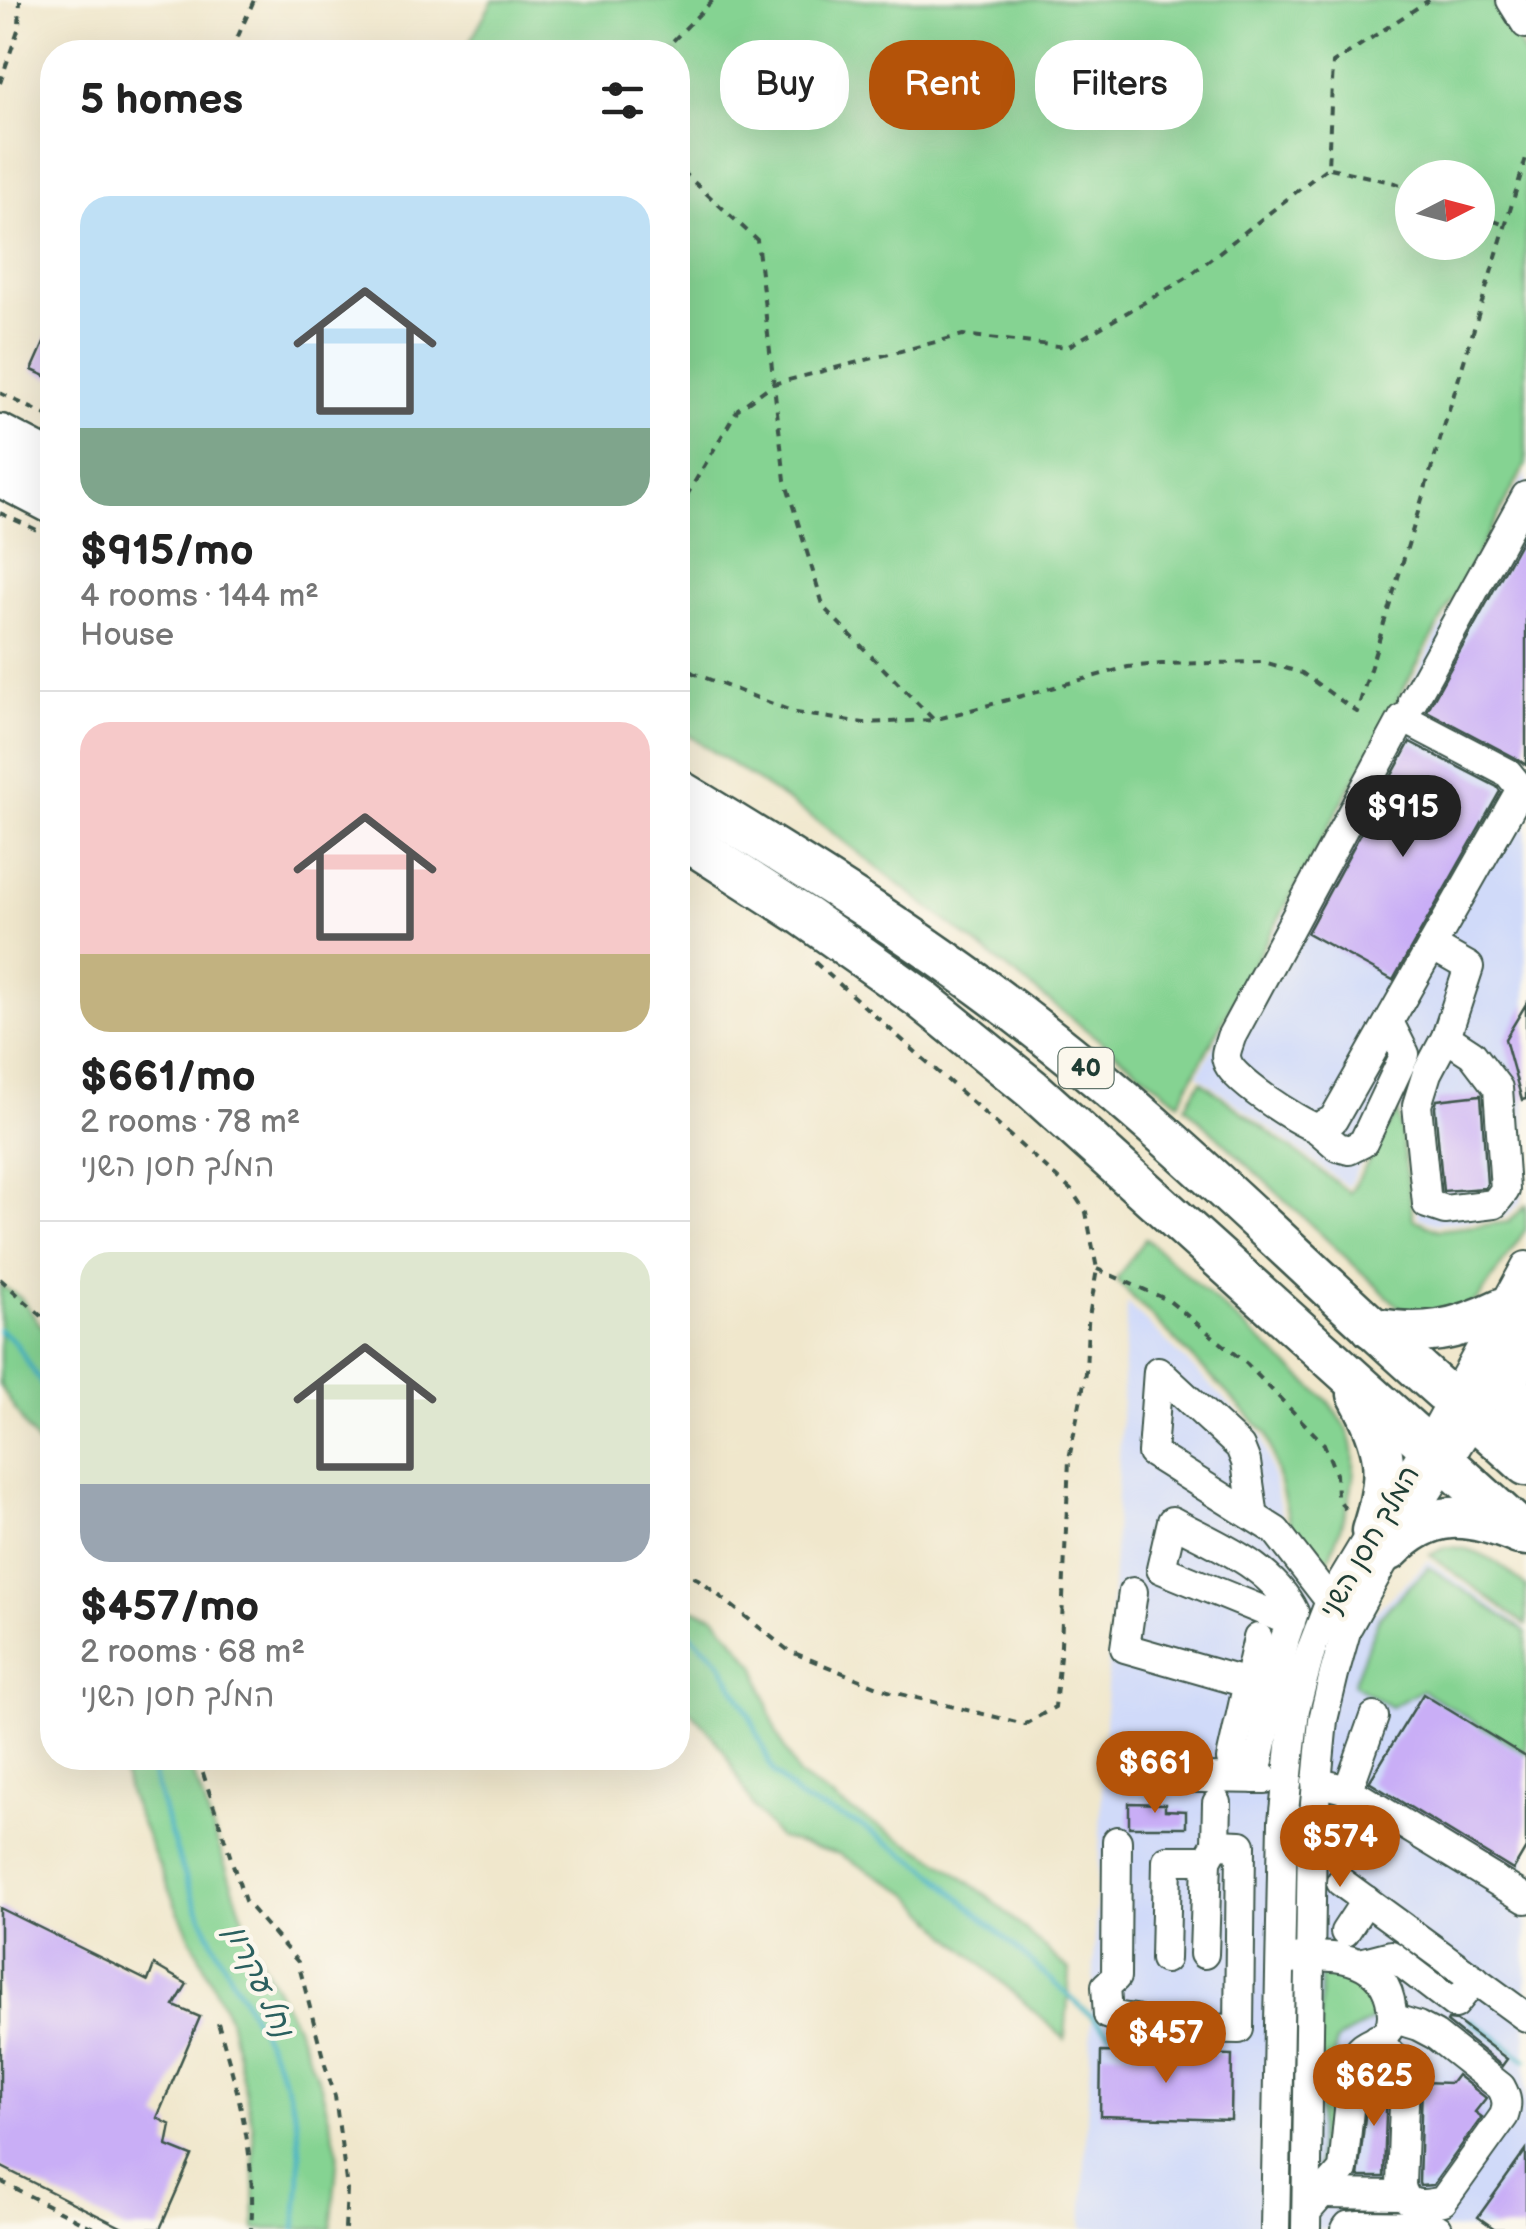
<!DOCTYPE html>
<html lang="en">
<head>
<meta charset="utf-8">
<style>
  body { margin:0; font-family:"Balsamiq Sans","Playpen Sans Hebrew",sans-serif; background:#f6f6f6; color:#222; height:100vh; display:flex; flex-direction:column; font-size:38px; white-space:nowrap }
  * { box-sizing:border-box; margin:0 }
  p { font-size:32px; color:#767676 }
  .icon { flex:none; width:55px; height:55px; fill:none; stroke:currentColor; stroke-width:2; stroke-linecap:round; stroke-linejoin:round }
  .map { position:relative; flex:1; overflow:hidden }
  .drawer { position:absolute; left:40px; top:40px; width:650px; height:1730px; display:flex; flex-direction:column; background:#fff; border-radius:40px; box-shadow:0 10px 40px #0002 }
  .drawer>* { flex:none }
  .top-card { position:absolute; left:720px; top:40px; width:655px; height:90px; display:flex; gap:20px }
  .needle { width:65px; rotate:84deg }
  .tools { position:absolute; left:1395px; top:160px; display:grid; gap:20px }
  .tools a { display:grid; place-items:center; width:100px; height:100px; border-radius:50%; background:#fff; box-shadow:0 10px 40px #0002; font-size:50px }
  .price { position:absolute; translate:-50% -85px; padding:0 22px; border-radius:35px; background:#b45309; color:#fff; font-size:32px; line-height:65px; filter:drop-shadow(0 2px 5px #0008) }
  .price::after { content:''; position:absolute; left:50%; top:60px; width:30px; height:22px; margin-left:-15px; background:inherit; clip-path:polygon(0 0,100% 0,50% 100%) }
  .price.active { background:#222; color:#fff }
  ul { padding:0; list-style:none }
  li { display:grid; align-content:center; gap:20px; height:530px; padding:0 40px }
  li+li { border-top:2px solid #e0e0e0 }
  li span { display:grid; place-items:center; height:310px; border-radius:30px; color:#555 }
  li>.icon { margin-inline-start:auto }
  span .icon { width:180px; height:180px; fill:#fffc; stroke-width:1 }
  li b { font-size:42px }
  h2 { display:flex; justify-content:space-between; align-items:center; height:120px; padding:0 40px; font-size:42px }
  .chip { padding:0 35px; border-radius:40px; background:#fff; box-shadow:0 10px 40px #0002; font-size:35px; line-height:90px }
  .chip.active { background:#b45309; color:#fff }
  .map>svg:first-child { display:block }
  .built { fill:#d0daf9 }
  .green { fill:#85d392; stroke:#528863; stroke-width:2.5; fill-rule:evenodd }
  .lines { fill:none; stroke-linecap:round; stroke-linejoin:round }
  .stream { stroke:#46b3c2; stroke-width:5 }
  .building { fill:#c9aef6 }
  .minor-casing { stroke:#3e564b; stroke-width:32 }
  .highway-casing { stroke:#3e564b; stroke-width:45 }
  .path { stroke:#3e564b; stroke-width:4; stroke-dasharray:8 8; stroke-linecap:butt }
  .minor { stroke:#fff; stroke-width:28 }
  .highway { stroke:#fff; stroke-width:40 }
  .labels { text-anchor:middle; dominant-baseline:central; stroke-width:9; stroke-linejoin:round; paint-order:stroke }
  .shield { fill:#fbf7ec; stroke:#61756b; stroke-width:2.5 }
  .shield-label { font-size:25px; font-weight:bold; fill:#1f3d34 }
  .street-label { font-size:28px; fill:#1f3d34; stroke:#fbf7ec }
  .water-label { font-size:30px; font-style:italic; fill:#2b605f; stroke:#fbf7ec }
</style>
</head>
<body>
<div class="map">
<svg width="1526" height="2229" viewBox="0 0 1526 2229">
  <rect width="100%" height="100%" fill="#fbf7ec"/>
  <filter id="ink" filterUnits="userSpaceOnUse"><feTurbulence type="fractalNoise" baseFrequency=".01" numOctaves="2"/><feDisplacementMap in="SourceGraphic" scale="20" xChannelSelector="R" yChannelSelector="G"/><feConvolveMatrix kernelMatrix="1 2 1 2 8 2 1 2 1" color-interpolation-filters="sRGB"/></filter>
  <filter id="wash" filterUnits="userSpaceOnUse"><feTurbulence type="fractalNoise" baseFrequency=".0048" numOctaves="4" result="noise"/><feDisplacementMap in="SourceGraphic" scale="40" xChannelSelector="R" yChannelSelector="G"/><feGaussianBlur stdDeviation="2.25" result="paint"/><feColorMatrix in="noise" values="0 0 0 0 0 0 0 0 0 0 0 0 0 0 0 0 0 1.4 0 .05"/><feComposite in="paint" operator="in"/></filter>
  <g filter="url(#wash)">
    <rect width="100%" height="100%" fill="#f0e7cc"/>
    <g class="built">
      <polygon points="1526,473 1526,1155 1523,1155 1522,1202 1506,1217 1436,1224 1418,1217 1399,1095 1348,1187 1198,1075"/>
      <polygon points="1127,1303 1263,1437 1293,1559 1374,1613 1429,1560 1526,1629 1526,2229 1082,2229 1104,1743"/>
    </g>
    <g class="green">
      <path d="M 493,0 L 1492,0 L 1526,56 L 1526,464 L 1179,1102 L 819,822 L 678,728 L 678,52 L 464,52 ZM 1412,178 L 1478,178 L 1478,242 L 1412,242 Z"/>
      <polygon points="1201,1081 1350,1193 1398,1111 1413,1219 1438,1230 1509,1222 1526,1205 1526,1229 1480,1297 1458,1316 1404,1312 1185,1106"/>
      <path d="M 1145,1238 L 1328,1401 C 1334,1410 1341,1418 1346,1427 C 1369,1472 1337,1535 1321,1578 L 1299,1557 L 1267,1434 L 1116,1280 Z"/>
      <polygon points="0,1285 21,1298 52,1341 52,1464 25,1426 0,1385"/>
      <path d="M 1446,1547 C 1479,1546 1503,1565 1526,1587 L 1526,1625 L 1430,1555 Z"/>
      <polygon points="1429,1567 1526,1632 1526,1753 1422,1690 1391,1707 1353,1684 1379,1617"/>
      <polygon points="678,1605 715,1616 756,1667 777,1734 799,1776 855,1813 935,1858 989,1897 1070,1971 1065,2039 948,1934 909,1893 839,1854 779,1838 754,1808 725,1753 705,1726 678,1699"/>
      <polygon points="120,1758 188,1758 253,1945 296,2026 321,2086 338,2153 331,2229 255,2229 253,2127 229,2018 179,1913 129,1795"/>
      <path d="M 1321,1966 C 1352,1968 1372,1980 1378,2012 C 1365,2031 1350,2027 1336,2042 L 1332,2150 L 1328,2170 L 1317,2181 Z"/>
    </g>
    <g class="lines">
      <g class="stream">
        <polyline points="0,1330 14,1341 52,1400"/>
        <polyline points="678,1626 682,1627 719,1660 750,1716 773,1772 801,1800 860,1825 928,1869 1110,2033"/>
        <path d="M 149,1758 C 166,1825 187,1891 219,1954 C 244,2004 277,2051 293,2106 C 304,2145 300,2189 295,2229"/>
        <polyline points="1471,2020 1526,2060"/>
      </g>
    </g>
    <g id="blocks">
      <g class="building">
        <polygon points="52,325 52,379 32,370"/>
        <polygon points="1526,532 1526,765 1516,758 1427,711"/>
        <polygon points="1410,742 1497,787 1500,791 1393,980 1307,933"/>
        <polygon points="1526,1004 1526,1099 1522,1100 1505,1039"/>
        <polygon points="1481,1095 1487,1184 1485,1188 1443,1191 1435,1107 1437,1100"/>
        <polygon points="1423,1694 1526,1757 1526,1848 1513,1870 1369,1782"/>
        <polygon points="1129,1803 1165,1804 1165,1810 1186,1811 1186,1827 1129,1827"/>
        <polygon points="0,1908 148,1981 154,1965 187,1984 174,2006 200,2017 157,2118 171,2125 167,2146 192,2156 160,2229 125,2229 0,2166"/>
        <polygon points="1448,2020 1457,2021 1507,2059 1502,2066 1447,2022"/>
        <polygon points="1101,2052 1232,2055 1231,2120 1100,2116"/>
        <polygon points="1370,2074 1384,2075 1387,2081 1384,2177 1358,2177"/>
        <polygon points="1457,2075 1486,2098 1475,2112 1482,2117 1433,2185 1420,2186 1419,2183 1422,2082 1451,2083"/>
        <polygon points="1526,2150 1526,2229 1495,2229 1478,2217"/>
      </g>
    </g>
  </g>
  <g filter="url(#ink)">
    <use href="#blocks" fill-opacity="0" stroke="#3e564b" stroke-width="2.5"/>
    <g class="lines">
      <defs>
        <g id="minor">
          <polyline points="1511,0 1526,24"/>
          <polyline points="1413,701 1526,496"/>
          <path d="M 1403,718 L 1508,773 L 1521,789 L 1333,1120 L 1316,1128 C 1297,1121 1232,1080 1227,1061 C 1224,1053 1229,1045 1231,1037 Z"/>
          <polyline points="1432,946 1469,967 1446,1037"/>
          <polygon points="1446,1037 1472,1054 1498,1088 1505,1190 1494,1204 1445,1210 1427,1204 1417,1105 1427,1073"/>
          <polyline points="1316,1128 1338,1147 1349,1150 1363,1143 1405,1054 1389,1022"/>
          <polyline points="1254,1517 1246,1462 1240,1447 1158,1371 1152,1453 1276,1531 1330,1601"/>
          <polyline points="1133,1592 1125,1648 1247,1683"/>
          <polyline points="1258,1638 1231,1759 1258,1764"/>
          <polyline points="1137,1777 1265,1779"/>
          <path d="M 1255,1779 L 1285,1638 L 1294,1612 C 1272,1565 1215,1545 1172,1521 L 1161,1569 L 1291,1622"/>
          <polyline points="1316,1782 1348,1790 1526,1899"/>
          <polyline points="1348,1790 1374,1717"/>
          <polyline points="1117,1841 1116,1977 1106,1986 1108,2015 1135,2019 1134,2027 1239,2029 1241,1845 1216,1844"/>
          <polyline points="1341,1882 1526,2017"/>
          <polyline points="1345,1932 1366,1900"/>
          <polyline points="1204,1954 1207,1860 1216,1844 1217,1803"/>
          <polyline points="1165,1959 1167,1860 1207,1860"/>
          <path d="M 1292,1959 C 1329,1953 1379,1955 1390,2000 C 1392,2009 1394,2021 1388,2030 C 1380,2043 1363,2038 1354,2059 L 1343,2170 L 1307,2211"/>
          <polyline points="1360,1963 1391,1955 1455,2004 1475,1979"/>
          <path d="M 1377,2038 L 1398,2063 L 1405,2077 L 1401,2185 C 1405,2209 1425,2205 1443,2201 L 1504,2116 C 1508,2104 1507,2098 1501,2087 L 1435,2035 L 1418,2026 L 1392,2018"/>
          <polyline points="1322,2194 1403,2195"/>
          <polyline points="1275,2229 1283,1821 1295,1709 1311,1650 1330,1601 1372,1531 1427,1446 1526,1266"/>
          <polyline points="1306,2229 1312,1835 1323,1720 1334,1674 1347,1628 1390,1550 1475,1418 1526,1311"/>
          <polyline points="1346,2229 1348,2226 1359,2225 1432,2226 1438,2229"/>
        </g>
        <g id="highway">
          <polyline points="0,435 52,462"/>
          <polyline points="0,476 52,503"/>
          <path d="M 678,790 C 801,864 925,941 1038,1030 C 1157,1122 1263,1227 1373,1328 C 1423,1375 1476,1419 1526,1465"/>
          <polyline points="678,835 804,916 864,958 920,998 1032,1089 1526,1535"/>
          <path d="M 1372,1328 C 1422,1337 1456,1331 1501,1309"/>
          <polyline points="1513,1339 1509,1391 1526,1443"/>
          <path d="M 1358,1394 C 1387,1447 1391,1473 1372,1531"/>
          <path d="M 1390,1550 C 1431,1508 1467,1512 1519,1534"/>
        </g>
      </defs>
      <use href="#minor" class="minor-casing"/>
      <use href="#highway" class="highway-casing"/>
      <g class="path">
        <polyline points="231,52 254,0"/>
        <polyline points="662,52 713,0"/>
        <polyline points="0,83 19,27 20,0"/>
        <polyline points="678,156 682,171 757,240 785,480 824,608 934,720 1128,667 1161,664 1264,662 1302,673 1357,712 1526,158"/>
        <polyline points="1330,168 1395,183 1412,189"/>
        <polyline points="1478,215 1505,225"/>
        <polyline points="0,393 52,418"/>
        <polyline points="678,510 738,409 773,384 963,335 1067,347 1185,279 1328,167 1333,63 1429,0"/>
        <polyline points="0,513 52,537"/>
        <polyline points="678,662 693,673 796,713 864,723 934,720"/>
        <polyline points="1097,1269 1168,1300 1247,1364 1324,1444 1336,1474 1337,1496 1348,1514"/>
        <polyline points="0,1279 52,1325"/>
        <polyline points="678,1571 698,1579 789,1651 888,1691 1025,1724 1055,1707 1061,1645 1069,1459 1086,1373 1088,1323 1097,1269 1086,1212 1071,1190 810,958"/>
        <polyline points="198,1758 245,1901 298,1962 325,2065 335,2096 347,2189 345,2229"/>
        <path d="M 218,2023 C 238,2090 257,2158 251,2229"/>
        <polyline points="0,2181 95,2229"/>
      </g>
      <use href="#minor" class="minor"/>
      <use href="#highway" class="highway"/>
    </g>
  </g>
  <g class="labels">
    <rect class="shield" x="1058.5" y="1048" width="55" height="40" rx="8"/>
    <g class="shield-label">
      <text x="1086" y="1068">40</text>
    </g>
    <g class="street-label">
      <text transform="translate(1370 1542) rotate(-60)">המלך חסן השני</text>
    </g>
    <g class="water-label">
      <text transform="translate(259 1981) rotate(65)">נחל עקרון</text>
    </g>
  </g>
</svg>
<div class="tools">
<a><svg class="needle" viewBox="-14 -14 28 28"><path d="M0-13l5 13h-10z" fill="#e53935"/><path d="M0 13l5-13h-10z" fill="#767676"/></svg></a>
</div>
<b class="price active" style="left:1403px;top:860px">$915</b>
<b class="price" style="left:1155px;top:1816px">$661</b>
<b class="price" style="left:1340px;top:1890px">$574</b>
<b class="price" style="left:1166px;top:2086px">$457</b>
<b class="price" style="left:1374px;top:2129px">$625</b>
<div class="top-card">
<a class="chip">Buy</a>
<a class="chip active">Rent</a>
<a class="chip">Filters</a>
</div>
<section class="drawer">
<h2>5 homes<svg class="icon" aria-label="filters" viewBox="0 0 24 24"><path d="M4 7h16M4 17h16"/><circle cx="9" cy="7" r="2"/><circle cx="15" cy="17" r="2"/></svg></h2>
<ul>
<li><span style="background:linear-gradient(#bfe0f5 75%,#7fa58c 0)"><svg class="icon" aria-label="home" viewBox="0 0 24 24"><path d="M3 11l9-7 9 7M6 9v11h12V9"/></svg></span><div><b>$915/mo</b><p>4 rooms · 144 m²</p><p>House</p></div></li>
<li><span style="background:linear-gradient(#f6c9c9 75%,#c2b280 0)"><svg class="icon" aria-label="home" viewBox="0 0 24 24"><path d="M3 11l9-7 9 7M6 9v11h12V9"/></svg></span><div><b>$661/mo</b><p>2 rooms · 78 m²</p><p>המלך חסן השני</p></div></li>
<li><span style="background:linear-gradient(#dfe7d0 75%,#9aa5b1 0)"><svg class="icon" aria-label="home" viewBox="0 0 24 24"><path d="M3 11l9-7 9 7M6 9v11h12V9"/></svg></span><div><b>$457/mo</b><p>2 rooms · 68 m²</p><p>המלך חסן השני</p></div></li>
</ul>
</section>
</div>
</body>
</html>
